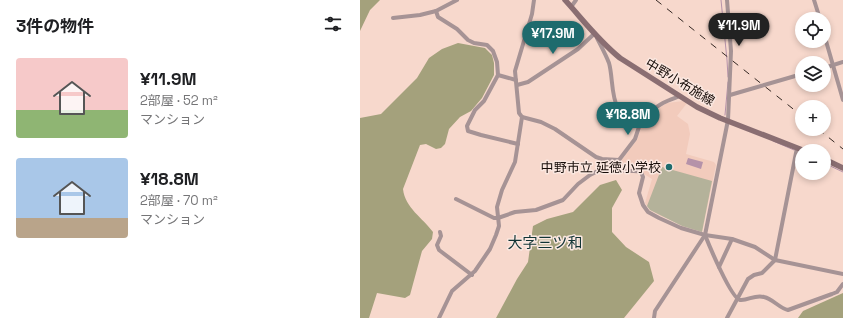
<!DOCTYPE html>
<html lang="ja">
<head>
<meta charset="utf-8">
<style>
  body { margin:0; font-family:"Space Grotesk","Noto Sans JP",sans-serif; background:#f2f2f2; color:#202124; height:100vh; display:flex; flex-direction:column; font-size:15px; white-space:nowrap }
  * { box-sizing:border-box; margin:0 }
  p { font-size:13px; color:#757577 }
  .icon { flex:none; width:22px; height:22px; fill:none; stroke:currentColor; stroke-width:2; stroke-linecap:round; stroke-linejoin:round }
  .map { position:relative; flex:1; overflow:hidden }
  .side { display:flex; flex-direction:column; background:#fff; width:360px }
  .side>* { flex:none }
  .buttons { position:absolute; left:435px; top:12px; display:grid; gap:8px }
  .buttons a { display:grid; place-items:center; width:36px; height:36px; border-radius:50%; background:#fff; box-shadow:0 2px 6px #0003; font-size:20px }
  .price { position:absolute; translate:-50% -34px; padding:0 9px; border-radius:14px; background:#1e6b6d; color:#fff; font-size:13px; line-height:26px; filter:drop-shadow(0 1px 2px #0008) }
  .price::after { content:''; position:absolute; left:50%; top:24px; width:12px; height:9px; margin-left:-6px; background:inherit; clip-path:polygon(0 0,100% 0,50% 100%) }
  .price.on { background:#222; color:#fff }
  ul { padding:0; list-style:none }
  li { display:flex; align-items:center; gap:12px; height:100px; padding:0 16px }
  li span { display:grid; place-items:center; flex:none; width:112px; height:80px; border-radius:4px; color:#555 }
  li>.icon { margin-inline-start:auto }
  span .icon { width:48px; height:48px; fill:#fffc; stroke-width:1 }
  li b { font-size:17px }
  h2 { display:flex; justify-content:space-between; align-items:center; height:48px; padding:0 16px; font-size:17px }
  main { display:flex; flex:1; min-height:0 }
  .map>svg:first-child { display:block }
  .built { fill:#f2cbbc }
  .green { fill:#b4b29a }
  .forest { fill:#a4a17c }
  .water { fill:#b592a9 }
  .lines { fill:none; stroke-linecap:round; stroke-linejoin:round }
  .stream { stroke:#b592a9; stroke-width:1 }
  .minor { stroke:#a69395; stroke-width:4 }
  .secondary { stroke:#8a6e72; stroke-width:5.5 }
  .rail { stroke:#352823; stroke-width:1; stroke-dasharray:7 7; stroke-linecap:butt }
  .poi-dot { fill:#1e6b6d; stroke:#fbe8e1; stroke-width:1.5 }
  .labels { text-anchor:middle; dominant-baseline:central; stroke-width:3; stroke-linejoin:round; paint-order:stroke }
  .street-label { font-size:13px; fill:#160c08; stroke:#fbe8e1 }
  .poi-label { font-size:13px; fill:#160c08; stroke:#fbe8e1; text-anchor:end }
  .quarter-label { font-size:15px; fill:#113435; stroke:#fbe8e1 }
</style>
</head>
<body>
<main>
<section class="side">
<h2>3件の物件<svg class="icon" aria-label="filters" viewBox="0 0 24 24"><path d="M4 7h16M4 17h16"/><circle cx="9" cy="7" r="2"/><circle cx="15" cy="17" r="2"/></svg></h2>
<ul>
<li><span style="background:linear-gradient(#f6c9c9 65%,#8fb573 0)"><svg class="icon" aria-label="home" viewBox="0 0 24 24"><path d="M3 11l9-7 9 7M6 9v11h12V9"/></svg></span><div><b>¥11.9M</b><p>2部屋 · 52 m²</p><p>マンション</p></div></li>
<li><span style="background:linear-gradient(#a9c7e8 75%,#b9a48a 0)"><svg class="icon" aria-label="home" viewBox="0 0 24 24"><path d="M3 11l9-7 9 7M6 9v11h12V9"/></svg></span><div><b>¥18.8M</b><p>2部屋 · 70 m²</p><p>マンション</p></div></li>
</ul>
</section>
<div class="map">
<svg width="483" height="318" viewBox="0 0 483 318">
  <rect width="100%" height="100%" fill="#f7d8cc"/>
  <polygon class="built" points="323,101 327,103 317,116 328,124 330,134 326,154 354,162 356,165 342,232 301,216 290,210 285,203 292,179 284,174 278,169 265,169 261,166 261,161 277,140 284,120 289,115 307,103"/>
  <polygon class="green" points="302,167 352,181 342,232 322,226 290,210 287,206"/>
  <g class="forest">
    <polygon points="0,0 20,0 10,10 0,31"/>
    <path d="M 98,43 L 125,48 L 132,55 L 134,63 L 134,75 L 122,98 L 111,111 L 100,117 L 89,129 L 85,144 L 81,148 L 76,149 L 66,144 L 60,145 L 43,189 C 45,208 63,218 73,232 L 72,239 L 62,251 L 50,295 L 45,298 L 17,293 L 9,318 L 0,318 L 0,118 L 21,114 L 57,78 L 69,58 L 82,49 Z"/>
    <polygon points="256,180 262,190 252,208 252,232 266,247 289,262 294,281 264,318 136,318 157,279 168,262 173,226 187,219 213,212 240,185"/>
    <polygon points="483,293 483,318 438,318 443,311"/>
  </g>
  <polygon class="water" points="328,158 343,162 341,169 326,164"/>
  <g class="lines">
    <g class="stream">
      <polyline points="361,0 367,60 368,77"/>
      <polyline points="365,115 368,82"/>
      <polyline points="413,141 434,150"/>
      <polyline points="441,153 442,153"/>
      <polyline points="464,163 483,172"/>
    </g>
    <g class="minor">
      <polyline points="454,0 460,19"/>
      <polyline points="211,7 216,0"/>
      <polyline points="76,11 78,17 97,29 108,40 114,43 127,45 133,51 137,62 138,75 156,80"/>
      <polyline points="33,18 60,15 76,11 97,0"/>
      <polyline points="464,34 483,100"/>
      <path d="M 237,38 C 241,46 246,55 249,63 C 255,83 247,124 282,115 C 289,113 296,107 303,103 C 308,100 315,98 320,96"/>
      <polyline points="464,68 483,62"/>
      <polyline points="138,75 124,101 115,110 107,126 108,131 121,135 158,144"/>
      <polyline points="157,85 168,82 218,49 234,34"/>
      <polyline points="370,95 442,74"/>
      <polyline points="162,117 181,122 195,129 236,157 242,159 259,160"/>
      <path d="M 256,163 C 265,177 269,168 281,172 L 283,177 L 279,193 L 283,205 L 288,212 L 299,218 L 321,228 L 345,235 L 372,239 L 395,247 L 415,260 L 483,274"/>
      <polyline points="96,199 134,218 138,218 155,212 176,210 203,200 218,184 230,175 259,160 275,139 283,115"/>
      <polyline points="80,232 81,236 77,245 79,250 112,275"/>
      <path d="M 345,235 C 349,245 371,298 380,300 C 388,301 395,294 404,297 C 413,299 419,308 428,310 L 472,294 L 477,292 L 483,284"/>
      <polyline points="359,267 372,239"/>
      <polyline points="79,318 92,291 115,271 130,249 136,235 139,226 137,207 142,190 155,162 162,117 159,113 155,71 172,14 174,0"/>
      <polyline points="294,318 295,311 345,235 368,120 371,51 367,0"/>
      <polyline points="367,318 388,279 394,275 402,273 415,260 437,148"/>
    </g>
    <g class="secondary">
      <path d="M 205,0 C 224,21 238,40 260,58 L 337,107 L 360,118 L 445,151"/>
      <polyline points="464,159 483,168"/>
    </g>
    <g class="rail">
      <polyline points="296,0 442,116"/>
      <polyline points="458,129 483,149"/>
    </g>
  </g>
  <circle class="poi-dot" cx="309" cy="167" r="4"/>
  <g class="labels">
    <g class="street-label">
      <text transform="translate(320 82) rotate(31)">中野小布施線</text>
    </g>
    <g class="poi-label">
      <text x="301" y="167">中野市立 延徳小学校</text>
    </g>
    <g class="quarter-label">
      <text x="185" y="242">大字三ツ和</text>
    </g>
  </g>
</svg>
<div class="buttons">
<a><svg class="icon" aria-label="locate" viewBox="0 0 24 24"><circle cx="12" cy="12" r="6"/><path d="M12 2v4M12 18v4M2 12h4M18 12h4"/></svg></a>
<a><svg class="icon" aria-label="layers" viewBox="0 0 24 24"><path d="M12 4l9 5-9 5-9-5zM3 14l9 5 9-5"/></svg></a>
<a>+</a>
<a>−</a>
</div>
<b class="price on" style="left:379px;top:47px">¥11.9M</b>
<b class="price" style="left:193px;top:55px">¥17.9M</b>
<b class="price" style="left:268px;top:136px">¥18.8M</b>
</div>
</main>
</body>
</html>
